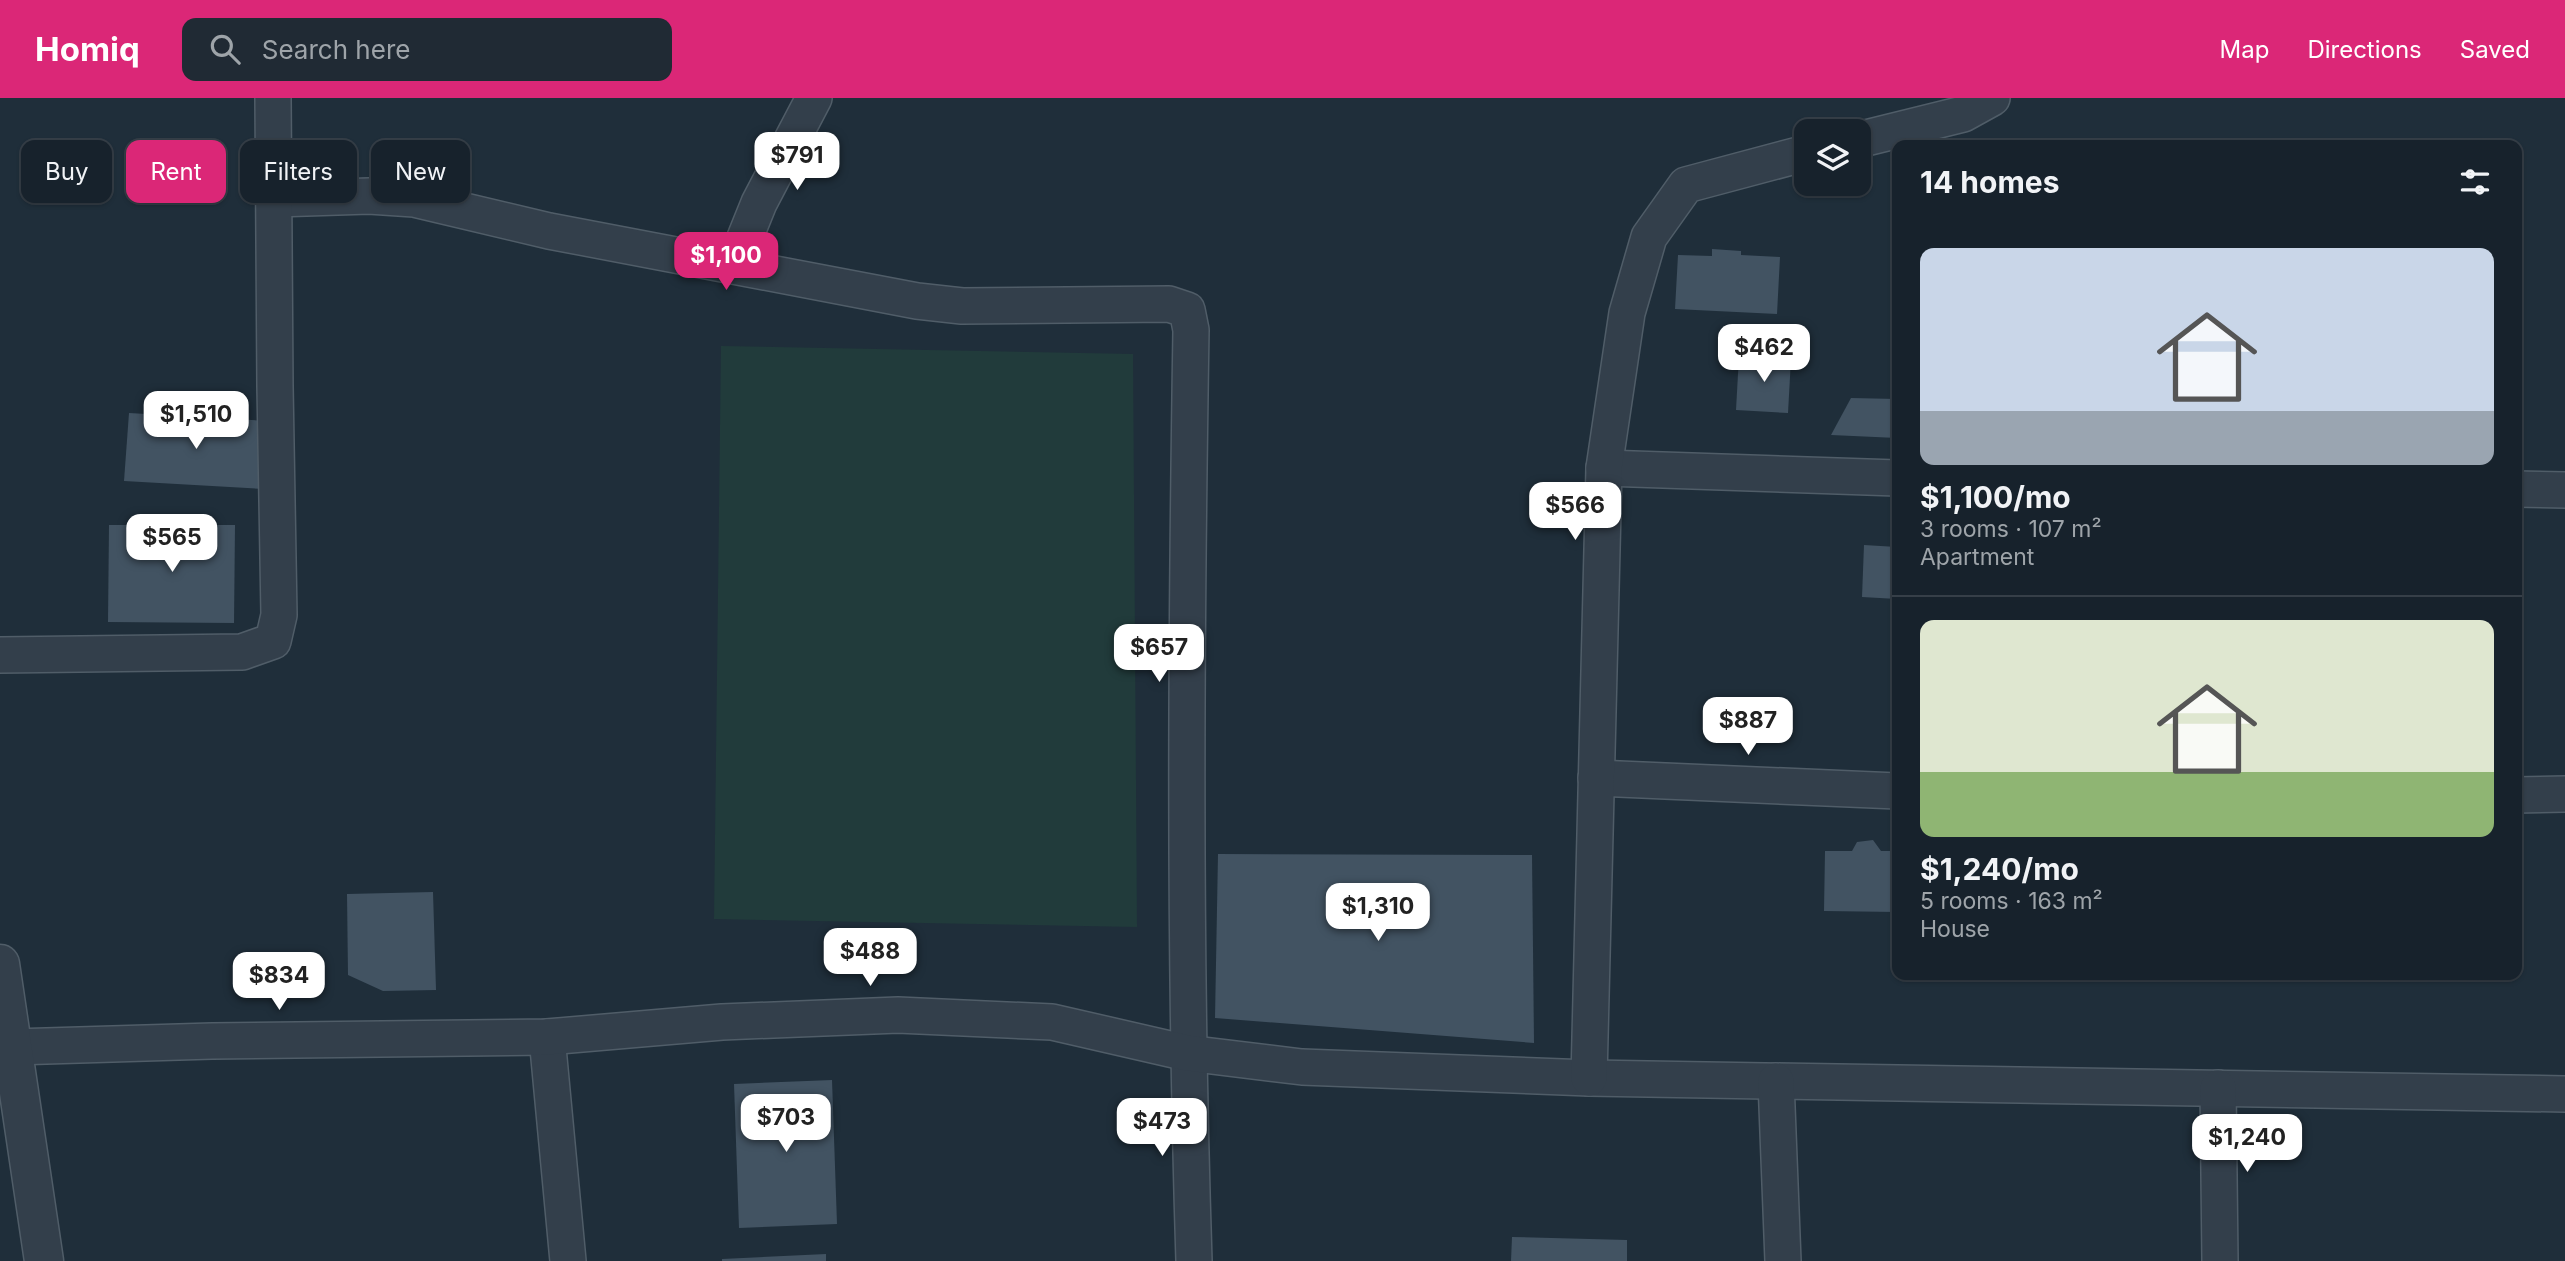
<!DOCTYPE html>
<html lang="en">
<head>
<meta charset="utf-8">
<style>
  body { margin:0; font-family:Inter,sans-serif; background:#202a34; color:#f1f3f6; height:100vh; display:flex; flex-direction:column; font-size:26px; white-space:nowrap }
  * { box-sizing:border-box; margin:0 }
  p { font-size:23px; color:#9ea4a9 }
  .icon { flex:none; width:38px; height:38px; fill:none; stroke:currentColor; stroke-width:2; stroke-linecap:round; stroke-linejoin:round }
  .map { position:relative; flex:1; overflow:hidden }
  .side { position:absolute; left:1892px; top:42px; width:630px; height:840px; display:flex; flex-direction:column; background:#17222c; border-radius:14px; box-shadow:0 2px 5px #0004,0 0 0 2px #363f48 }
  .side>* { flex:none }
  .guide { position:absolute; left:21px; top:42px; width:665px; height:63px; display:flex; gap:14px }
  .controls { position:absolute; left:1794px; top:21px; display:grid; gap:14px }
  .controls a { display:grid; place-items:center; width:77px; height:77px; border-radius:14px; background:#17222c; box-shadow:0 2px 5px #0004,0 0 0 2px #363f48; font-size:35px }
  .price { position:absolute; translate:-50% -60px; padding:0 16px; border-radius:14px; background:#fff; color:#222; font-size:23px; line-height:46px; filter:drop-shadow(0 2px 4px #0008) }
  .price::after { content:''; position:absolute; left:50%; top:42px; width:21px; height:16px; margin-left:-10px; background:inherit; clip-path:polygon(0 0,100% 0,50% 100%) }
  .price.selected { background:#db2777; color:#fff }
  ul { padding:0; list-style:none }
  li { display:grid; align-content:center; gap:14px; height:371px; padding:0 28px }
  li+li { border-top:2px solid #363f48 }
  li span { display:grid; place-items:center; height:217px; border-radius:14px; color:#555 }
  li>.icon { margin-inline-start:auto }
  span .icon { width:126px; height:126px; fill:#fffc; stroke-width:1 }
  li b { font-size:30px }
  h2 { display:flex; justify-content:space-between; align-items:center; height:84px; padding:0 28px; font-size:30px }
  .tag { padding:0 24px; border-radius:14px; background:#17222c; box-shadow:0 2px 5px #0004,0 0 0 2px #363f48; font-size:24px; line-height:63px }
  .tag.selected { background:#db2777; color:#fff }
  header { display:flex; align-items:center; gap:42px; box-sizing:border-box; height:98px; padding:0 35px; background:#db2777; color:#fff }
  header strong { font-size:33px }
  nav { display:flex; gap:38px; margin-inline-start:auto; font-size:24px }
  .search { width:490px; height:63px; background:#202a34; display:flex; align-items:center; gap:18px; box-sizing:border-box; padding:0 24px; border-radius:14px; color:#9ea4a9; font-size:26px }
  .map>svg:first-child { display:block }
  .green { fill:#213b3b }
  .building { fill:#425362 }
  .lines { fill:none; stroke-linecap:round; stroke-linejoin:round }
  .minor-casing { stroke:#505d68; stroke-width:38 }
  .tertiary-casing { stroke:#505d68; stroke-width:41 }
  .minor { stroke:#333f4b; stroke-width:35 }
  .tertiary { stroke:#333f4b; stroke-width:38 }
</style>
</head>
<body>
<header>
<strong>Homiq</strong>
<div class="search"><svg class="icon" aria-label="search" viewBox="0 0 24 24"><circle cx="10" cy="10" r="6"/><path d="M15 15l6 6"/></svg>Search here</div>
<nav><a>Map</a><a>Directions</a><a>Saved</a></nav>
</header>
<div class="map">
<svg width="2565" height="1163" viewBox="0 0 2565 1163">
  <rect width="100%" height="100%" fill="#1f2e3a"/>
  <polygon class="green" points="721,248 1133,256 1137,829 714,821"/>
  <g class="building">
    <polygon points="1712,151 1741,153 1741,157 1780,159 1777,216 1675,211 1678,157 1712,158"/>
    <polygon points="1739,258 1791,261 1788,315 1736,312"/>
    <polygon points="1851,300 1897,301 1897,340 1831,337"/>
    <polygon points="129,315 268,323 264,391 124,383"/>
    <polygon points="109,427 235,427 234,525 108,524"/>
    <polygon points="1864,447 1897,449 1897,501 1862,499"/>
    <polygon points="1873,742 1881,753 1897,753 1897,814 1824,813 1825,753 1852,753 1857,744"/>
    <polygon points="1218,756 1532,757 1534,945 1215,920"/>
    <polygon points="433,794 436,892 383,893 348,877 347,796"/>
    <polygon points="832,982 837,1126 739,1130 734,986"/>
    <polygon points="1512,1139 1627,1142 1627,1163 1511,1163"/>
    <polygon points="826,1156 826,1163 722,1163 722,1161"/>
  </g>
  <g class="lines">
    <defs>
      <g id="minor">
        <polyline points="1858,42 1963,16 1992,0"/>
        <path d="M 275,101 L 369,98 L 414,101 L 549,133 L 917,203 L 962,208 L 1169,206 L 1187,212 L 1191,232 C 1186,542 1184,853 1194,1163"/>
        <polyline points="734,167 759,105 814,0"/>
        <polyline points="1604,370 1897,380"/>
        <polyline points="2516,391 2565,392"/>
        <polyline points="0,557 242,554 273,543 279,517 275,288 273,0"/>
        <polyline points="1596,680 1897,693"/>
        <polyline points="2516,697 2565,696"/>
        <polyline points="547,939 568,1163"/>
        <polyline points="13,949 212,943 547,939 722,924 898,917 1052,924 1187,955 1302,969 1589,980 2565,996"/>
        <polyline points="1589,980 1604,370 1627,215 1649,139 1686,87 1806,55"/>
        <polyline points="1776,983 1783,1163"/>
        <polyline points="2218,990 2220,1163"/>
      </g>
      <polyline id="tertiary" points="0,866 44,1163"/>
    </defs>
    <use href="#minor" class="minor-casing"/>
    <use href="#tertiary" class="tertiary-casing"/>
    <use href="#minor" class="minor"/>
    <use href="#tertiary" class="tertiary"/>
  </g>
</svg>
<div class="controls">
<a><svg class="icon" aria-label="layers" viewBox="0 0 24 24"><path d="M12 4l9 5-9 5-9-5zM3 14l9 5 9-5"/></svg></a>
</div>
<b class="price" style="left:797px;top:94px">$791</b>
<b class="price selected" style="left:726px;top:194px">$1,100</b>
<b class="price" style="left:1764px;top:286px">$462</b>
<b class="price" style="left:196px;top:353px">$1,510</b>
<b class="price" style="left:1575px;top:444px">$566</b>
<b class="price" style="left:172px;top:476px">$565</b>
<b class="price" style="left:1159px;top:586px">$657</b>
<b class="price" style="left:1748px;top:659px">$887</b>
<b class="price" style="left:1378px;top:845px">$1,310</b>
<b class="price" style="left:870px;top:890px">$488</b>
<b class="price" style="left:279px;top:914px">$834</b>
<b class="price" style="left:786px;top:1056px">$703</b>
<b class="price" style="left:1162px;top:1060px">$473</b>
<b class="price" style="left:2247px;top:1076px">$1,240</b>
<div class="guide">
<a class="tag">Buy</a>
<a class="tag selected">Rent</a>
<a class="tag">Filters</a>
<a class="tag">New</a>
</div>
<section class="side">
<h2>14 homes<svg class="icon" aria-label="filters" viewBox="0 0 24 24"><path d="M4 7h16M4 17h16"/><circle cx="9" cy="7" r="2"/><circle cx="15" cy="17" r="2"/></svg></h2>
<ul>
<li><span style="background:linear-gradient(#c9d6e8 75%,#9aa5b1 0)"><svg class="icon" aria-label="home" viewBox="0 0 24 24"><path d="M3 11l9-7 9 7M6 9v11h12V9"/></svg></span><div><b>$1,100/mo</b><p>3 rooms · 107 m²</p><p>Apartment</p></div></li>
<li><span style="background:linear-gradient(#dfe7d0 70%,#8fb573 0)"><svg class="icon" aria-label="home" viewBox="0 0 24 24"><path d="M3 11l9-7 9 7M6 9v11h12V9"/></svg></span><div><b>$1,240/mo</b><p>5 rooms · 163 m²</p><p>House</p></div></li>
</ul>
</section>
</div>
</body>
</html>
